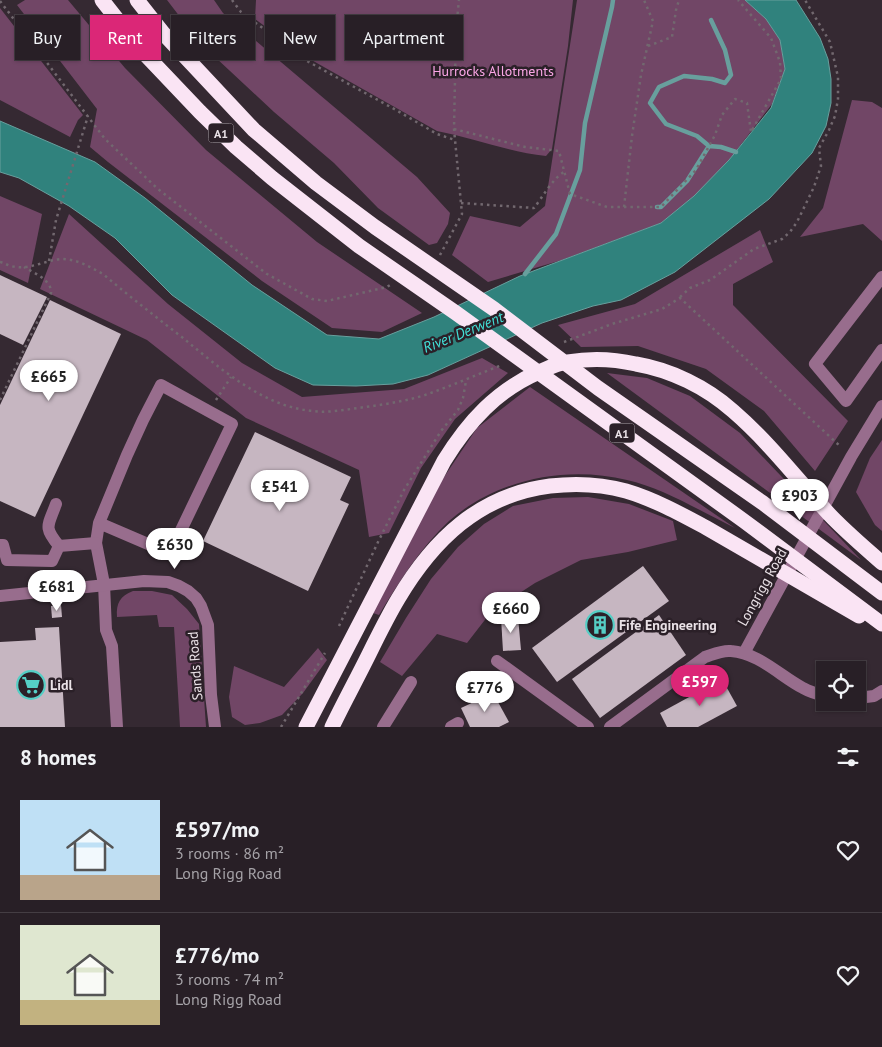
<!DOCTYPE html>
<html lang="en">
<head>
<meta charset="utf-8">
<style>
  body { margin:0; font-family:"PT Sans",sans-serif; background:#342c32; color:#f1f3f6; height:100vh; display:flex; flex-direction:column; font-size:19px; white-space:nowrap }
  * { box-sizing:border-box; margin:0 }
  p { font-size:16px; color:#a5a2a7 }
  .icon { flex:none; width:28px; height:28px; fill:none; stroke:currentColor; stroke-width:2; stroke-linecap:round; stroke-linejoin:round }
  .map { position:relative; height:727px; overflow:hidden }
  .panel { display:flex; flex-direction:column; background:#281f26; flex:1 }
  .panel>* { flex:none }
  .top-card { position:absolute; left:15px; top:15px; width:500px; height:45px; display:flex; gap:10px }
  .controls { position:absolute; left:816px; top:661px; display:grid; gap:10px }
  .controls a { display:grid; place-items:center; width:50px; height:50px; border-radius:0px; background:#281f26; box-shadow:0 1px 4px #0004,0 0 0 1px #443d43; font-size:25px }
  .price { position:absolute; translate:-50% -42px; padding:0 11px; border-radius:18px; background:#fff; color:#222; font-size:16px; line-height:32px; filter:drop-shadow(0 1px 2px #0008) }
  .price::after { content:''; position:absolute; left:50%; top:30px; width:15px; height:11px; margin-left:-8px; background:inherit; clip-path:polygon(0 0,100% 0,50% 100%) }
  .price.selected { background:#db2777; color:#fff }
  ul { padding:0; list-style:none }
  li { display:flex; align-items:center; gap:15px; height:125px; padding:0 20px }
  li+li { border-top:1px solid #443d43 }
  li span { display:grid; place-items:center; flex:none; width:140px; height:100px; border-radius:0px; color:#555 }
  li>.icon { margin-inline-start:auto }
  span .icon { width:60px; height:60px; fill:#fffc; stroke-width:1 }
  li b { font-size:21px }
  h2 { display:flex; justify-content:space-between; align-items:center; height:60px; padding:0 20px; font-size:21px }
  .pill { padding:0 18px; border-radius:0px; background:#281f26; box-shadow:0 1px 4px #0004,0 0 0 1px #443d43; font-size:18px; line-height:45px }
  .pill.selected { background:#db2777; color:#fff }
  .map>svg:first-child { display:block }
  .green { fill:#714666 }
  .water { fill:#30827d; stroke:#689f9d }
  .lines { fill:none; stroke-linecap:round; stroke-linejoin:round }
  .stream { stroke:#689f9d; stroke-width:4.5 }
  .building { fill:#c6b6c1 }
  .path { stroke:#72686f; stroke-width:2.5; stroke-dasharray:2.5 4; stroke-linecap:butt }
  .minor { stroke:#986d8d; stroke-width:12 }
  .highway { stroke:#fae4f4; stroke-width:15 }
  .labels { text-anchor:middle; dominant-baseline:central; stroke-width:5; stroke-linejoin:round; paint-order:stroke }
  .shield { fill:#2b2028; stroke:#b1a8ae; stroke-width:1 }
  .shield-label { font-size:12px; font-weight:bold; fill:#eae2e7 }
  .park-label { font-size:14px; fill:#fba6e6; stroke:#2b2028 }
  .street-label { font-size:14px; fill:#eae2e7; stroke:#2b2028 }
  .poi-label { font-size:14px; font-weight:bold; fill:#eae2e7; stroke:#2b2028; text-anchor:start }
  .water-label { font-size:15px; font-style:italic; fill:#42e0d7; stroke:#2b2028 }
</style>
</head>
<body>
<div class="map">
<svg width="882" height="727" viewBox="0 0 882 727">
  <rect width="100%" height="100%" fill="#352932"/>
  <g class="green">
    <polygon points="25,0 68,0 125,68 206,150 317,242 422,313 382,332 332,328 262,281 108,162 90,147 97,109 17,5"/>
    <polygon points="167,0 214,0 223,13 417,177 450,213 448,224 437,243 429,245 378,208 334,163 274,112 200,43"/>
    <path d="M 256,0 L 573,0 L 568,46 L 552,149 L 546,156 C 509,152 473,138 437,131 L 308,58 L 255,19 Z"/>
    <polygon points="577,0 745,0 766,19 780,40 785,69 772,104 729,160 698,194 661,223 562,260 488,282 452,255 470,216 520,227 545,206"/>
    <polygon points="0,8 83,115 78,120 70,137 0,100"/>
    <polygon points="852,100 872,102 882,108 882,241 863,224 800,237 823,208"/>
    <polygon points="0,196 42,214 28,283 0,270"/>
    <polygon points="69,214 168,304 242,363 302,397 404,389 482,358 508,373 455,419 421,468 389,533 369,537 359,470 246,418 147,340 40,289"/>
    <polygon points="760,230 773,262 733,284 733,305 848,421 815,471 764,411 706,369 638,346 581,347 558,325 635,304"/>
    <polygon points="607,373 647,378 690,396 740,433 861,560"/>
    <path d="M 530,387 L 735,528 C 702,512 663,488 627,480 C 566,465 497,479 449,521 C 420,548 399,582 379,615 L 373,613 L 442,480 L 477,428 Z"/>
    <polygon points="882,440 882,531 875,525 856,492 870,458"/>
    <polygon points="588,497 629,504 673,521 677,540 628,552 581,560 535,583 491,612 467,643 437,634 402,676 380,662 406,618 431,579 458,547 484,524 513,506 553,498"/>
    <path d="M 133,591 L 152,591 L 172,595 L 187,609 L 199,624 L 206,727 L 180,727 L 174,627 L 159,627 L 157,615 L 117,617 C 116,603 120,596 133,591 Z"/>
    <polygon points="318,648 327,660 303,693 282,715 260,723 245,725 232,717 229,697 234,666 284,687"/>
  </g>
  <polygon class="water" points="745,0 796,0 820,38 828,59 831,79 831,103 826,126 812,153 769,199 675,272 621,300 593,306 542,323 428,375 393,384 356,386 313,385 275,368 172,295 115,238 69,206 19,178 0,172 0,121 95,162 145,198 252,285 327,335 379,339 434,317 520,276 661,223 694,196 729,160 771,108 785,69 780,40 766,19"/>
  <g class="lines">
    <g class="stream">
      <polyline points="709,146 697,136 666,124 650,103 659,87 684,76 712,79 725,83 731,75 725,50 711,20"/>
      <polyline points="657,207 661,207 687,181 709,146 721,147 736,152"/>
      <polyline points="525,274 556,234 580,170 585,123 612,7 613,0"/>
    </g>
  </g>
  <g class="building">
    <polygon points="0,275 47,297 23,345 0,334"/>
    <polygon points="50,300 121,334 35,517 0,501 0,405"/>
    <polygon points="255,432 351,477 340,500 349,504 308,591 203,541"/>
    <polygon points="643,566 669,601 557,682 532,648"/>
    <polygon points="61,605 62,617 52,618 51,606"/>
    <polygon points="659,615 686,655 600,718 572,679"/>
    <polygon points="518,617 521,650 503,651 501,618"/>
    <polygon points="59,627 65,727 0,727 0,642 36,640 35,628"/>
    <polygon points="722,679 737,706 698,727 667,727 660,713"/>
    <polygon points="493,693 509,722 499,727 470,727 461,708"/>
  </g>
  <g class="lines">
    <g class="path">
      <polyline points="232,0 241,12 307,61 396,110 437,134 455,140"/>
      <polyline points="0,1 105,139 158,189 267,274 312,299 327,301 387,287 390,285"/>
      <polyline points="648,46 672,37 676,10 679,0"/>
      <polyline points="454,129 525,147 559,151 570,194 607,207 661,207 696,170 715,135 722,115 735,99 747,103 751,132 781,79 780,62 771,38 738,0"/>
      <path d="M 461,203 L 534,208 C 542,198 553,178 564,172"/>
      <polyline points="624,207 632,136 641,75 653,21 644,0"/>
      <polyline points="440,255 462,214 454,129 456,29 459,0"/>
      <polyline points="49,261 56,220 88,116"/>
      <path d="M 0,262 C 4,263 7,265 11,266 C 28,271 45,260 62,259 C 77,259 90,267 103,274 C 129,296 156,317 183,338 C 220,368 263,407 313,411 C 328,413 343,410 358,408 C 380,405 403,402 425,395 C 451,386 476,375 502,365"/>
      <polyline points="680,297 690,288 710,280 754,249 782,239 790,232 797,222 814,187 821,166 819,148 829,130 835,116 838,99 838,77 830,42 805,0"/>
      <polyline points="564,342 612,324 662,309 680,298 841,447"/>
      <path d="M 0,400 L 51,293 C 52,280 34,273 24,267"/>
      <polyline points="216,400 231,377"/>
      <polyline points="339,626 378,542 404,490 441,431 458,410 463,398 466,381"/>
      <polyline points="281,727 325,653"/>
    </g>
    <g class="minor">
      <polyline points="882,277 815,364 846,401 882,350"/>
      <path d="M 56,504 C 48,526 43,527 59,546"/>
      <polyline points="99,523 155,547 172,549 232,424 161,385 143,420 127,455 99,523 96,543 104,584 106,630 112,646 117,727"/>
      <polyline points="0,545 3,545 7,560 52,561 59,546 96,543"/>
      <polyline points="0,596 144,581 168,582 179,586 188,591 196,598 201,606 208,625 211,695 215,727"/>
      <polyline points="744,653 851,457 882,406"/>
      <polyline points="497,661 588,727"/>
      <polyline points="858,698 874,696 882,691"/>
      <polyline points="383,727 411,682"/>
      <polyline points="451,727 458,723"/>
      <path d="M 610,727 L 705,657 C 714,654 722,650 731,651 C 759,653 780,676 803,688 C 810,692 817,694 825,696"/>
    </g>
    <g class="highway">
      <polyline points="102,0 142,51 200,112 236,147 272,178 359,246 456,313 744,521 882,624"/>
      <polyline points="137,0 163,33 254,130 316,183 375,227 494,309 598,388 763,503 882,593"/>
      <path d="M 306,727 L 444,461 C 468,422 497,390 539,372 C 548,368 558,363 568,362 C 590,358 614,359 636,364 C 671,370 706,387 733,411 C 769,442 797,479 829,514 C 845,531 864,547 882,563"/>
      <path d="M 332,727 C 345,700 360,673 373,646 C 381,630 389,614 398,599 C 433,540 479,495 550,486 C 575,483 601,484 626,491 C 653,499 679,513 705,527 L 859,616"/>
    </g>
  </g>
  <defs>
    <symbol id="building-ring" viewBox="-11 -11 22 22"><circle r="9.5" fill="#2b2028" stroke="#55cec5" stroke-width="1.5"/><path d="M-4-6H4V6H1V3H-1V6H-4ZM-2.5-4.3h1.7v1.8h-1.7ZM.8-4.3h1.7v1.8H.8ZM-2.5-1h1.7V.8h-1.7ZM.8-1h1.7V.8H.8Z" fill="#55cec5"/></symbol>
    <symbol id="supermarket-ring" viewBox="-11 -11 22 22"><circle r="9.5" fill="#2b2028" stroke="#55cec5" stroke-width="1.5"/><path d="M-6-5.5h2.5l.6 2H6L4.5 2H-2.5L-4.4-4H-6ZM-1.5 3.2a1.3 1.3 0 1 0 .1 0ZM3 3.2a1.3 1.3 0 1 0 .1 0Z" fill="#55cec5"/></symbol>
  </defs>
  <g fill-rule="evenodd">
    <use href="#building-ring" x="584" y="609" width="32" height="32"/>
    <use href="#supermarket-ring" x="15" y="669" width="32" height="32"/>
  </g>
  <g class="labels">
    <g class="shield">
      <rect x="208.5" y="123.5" width="25" height="19" rx="4"/>
      <rect x="609.5" y="423.5" width="25" height="19" rx="4"/>
    </g>
    <g class="shield-label">
      <text x="221" y="133">A1</text>
      <text x="622" y="433">A1</text>
    </g>
    <g class="park-label">
      <text x="493" y="71">Hurrocks Allotments</text>
    </g>
    <g class="street-label">
      <text transform="translate(762 587) rotate(-61)">Longrigg Road</text>
      <text transform="translate(195 666) rotate(-94)">Sands Road</text>
    </g>
    <g class="poi-label">
      <text x="619" y="625">Fife Engineering</text>
      <text x="50" y="685">Lidl</text>
    </g>
    <g class="water-label">
      <text transform="translate(463 332) rotate(-22)">River Derwent</text>
    </g>
  </g>
</svg>
<div class="controls">
<a><svg class="icon" aria-label="locate" viewBox="0 0 24 24"><circle cx="12" cy="12" r="6"/><path d="M12 2v4M12 18v4M2 12h4M18 12h4"/></svg></a>
</div>
<b class="price" style="left:49px;top:402px">£665</b>
<b class="price" style="left:280px;top:512px">£541</b>
<b class="price" style="left:800px;top:521px">£903</b>
<b class="price" style="left:175px;top:570px">£630</b>
<b class="price" style="left:57px;top:612px">£681</b>
<b class="price" style="left:511px;top:634px">£660</b>
<b class="price selected" style="left:700px;top:707px">£597</b>
<b class="price" style="left:485px;top:713px">£776</b>
<div class="top-card">
<a class="pill">Buy</a>
<a class="pill selected">Rent</a>
<a class="pill">Filters</a>
<a class="pill">New</a>
<a class="pill">Apartment</a>
</div>
</div>
<section class="panel">
<h2>8 homes<svg class="icon" aria-label="filters" viewBox="0 0 24 24"><path d="M4 7h16M4 17h16"/><circle cx="9" cy="7" r="2"/><circle cx="15" cy="17" r="2"/></svg></h2>
<ul>
<li><span style="background:linear-gradient(#bfe0f5 75%,#b9a48a 0)"><svg class="icon" aria-label="home" viewBox="0 0 24 24"><path d="M3 11l9-7 9 7M6 9v11h12V9"/></svg></span><div><b>£597/mo</b><p>3 rooms · 86 m²</p><p>Long Rigg Road</p></div><svg class="icon" aria-label="heart" viewBox="0 0 24 24"><path d="M12 20l-8-8c-3-5 5-10 8-4 3-6 11-1 8 4z"/></svg></li>
<li><span style="background:linear-gradient(#dfe7d0 75%,#c2b280 0)"><svg class="icon" aria-label="home" viewBox="0 0 24 24"><path d="M3 11l9-7 9 7M6 9v11h12V9"/></svg></span><div><b>£776/mo</b><p>3 rooms · 74 m²</p><p>Long Rigg Road</p></div><svg class="icon" aria-label="heart" viewBox="0 0 24 24"><path d="M12 20l-8-8c-3-5 5-10 8-4 3-6 11-1 8 4z"/></svg></li>
</ul>
</section>
</body>
</html>
